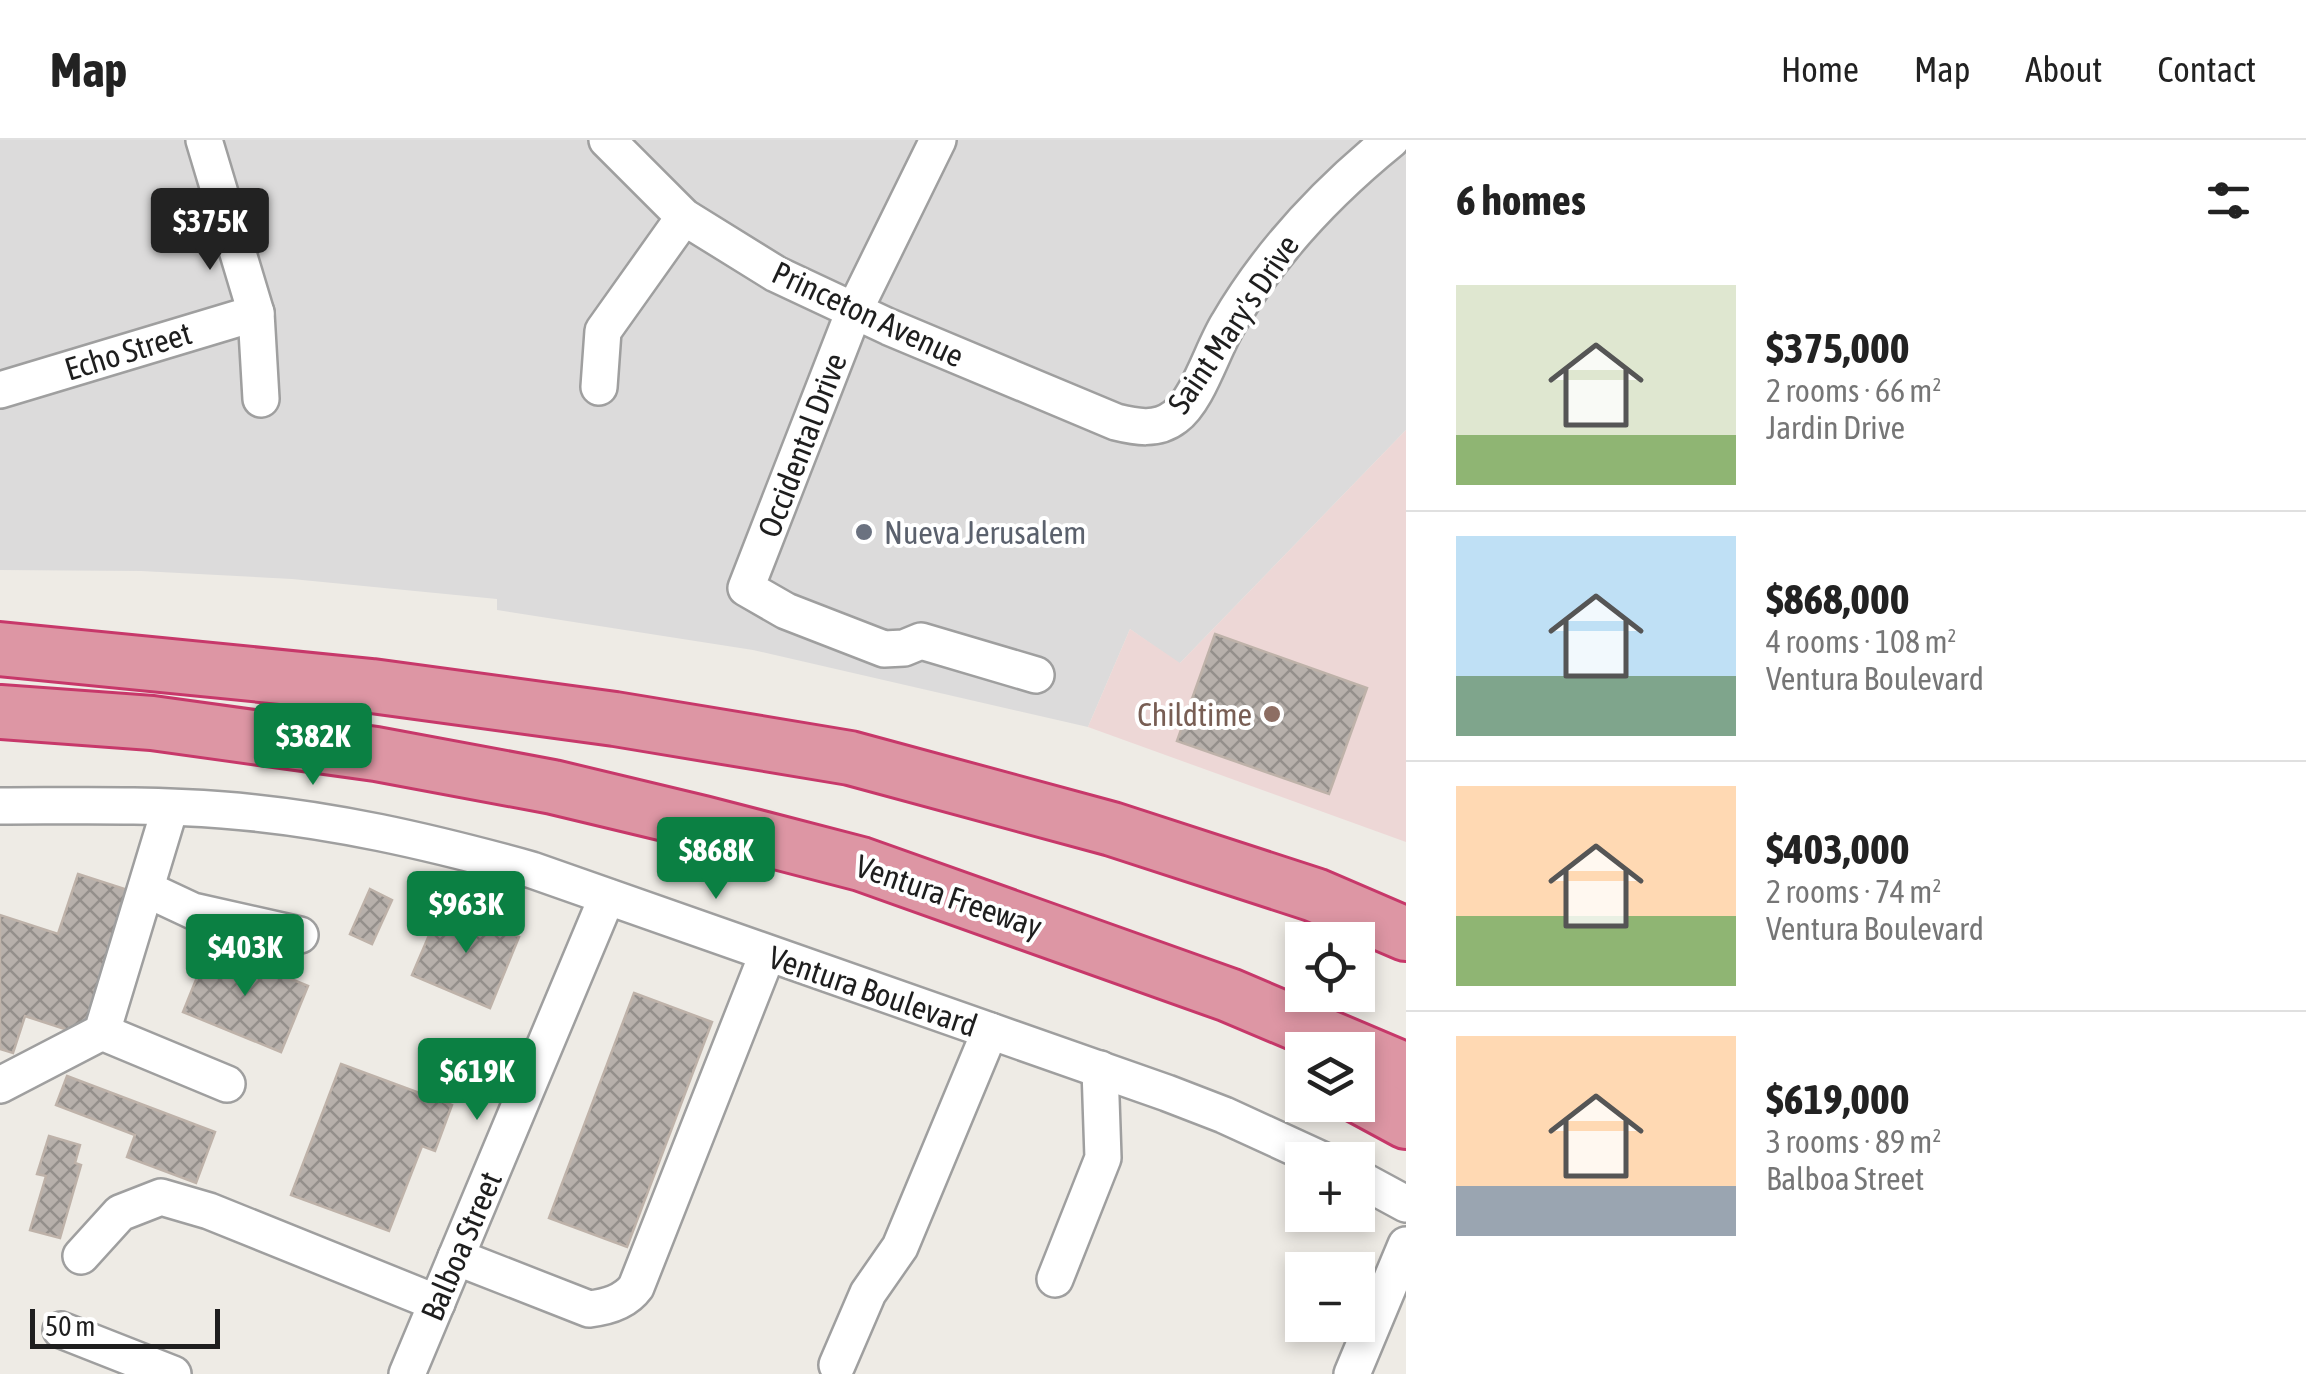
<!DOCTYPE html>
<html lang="en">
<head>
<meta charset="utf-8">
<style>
  body { margin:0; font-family:"Asap Condensed",sans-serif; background:#f2f2f2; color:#222; height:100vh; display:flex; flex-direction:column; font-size:38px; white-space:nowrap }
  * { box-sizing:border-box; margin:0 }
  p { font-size:32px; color:#767676 }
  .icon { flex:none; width:55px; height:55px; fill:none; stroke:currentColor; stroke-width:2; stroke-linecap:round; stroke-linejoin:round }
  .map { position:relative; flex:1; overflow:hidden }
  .drawer { display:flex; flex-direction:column; background:#fff; width:900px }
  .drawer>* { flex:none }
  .controls { position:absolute; left:1285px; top:782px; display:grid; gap:20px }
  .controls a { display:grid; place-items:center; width:90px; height:90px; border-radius:0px; background:#fff; box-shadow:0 5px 15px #0003; font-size:50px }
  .scale { position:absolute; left:30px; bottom:25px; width:190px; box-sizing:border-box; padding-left:10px; border:5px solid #1e1e1e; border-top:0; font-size:28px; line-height:35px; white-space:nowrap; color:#1e1e1e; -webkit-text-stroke:8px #fff; paint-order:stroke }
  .price { position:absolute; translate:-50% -85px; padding:0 22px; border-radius:10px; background:#0b8043; color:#fff; font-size:32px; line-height:65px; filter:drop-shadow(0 2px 5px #0008) }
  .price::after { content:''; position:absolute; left:50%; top:60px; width:30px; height:22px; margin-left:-15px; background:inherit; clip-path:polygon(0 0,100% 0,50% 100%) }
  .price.current { background:#222; color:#fff }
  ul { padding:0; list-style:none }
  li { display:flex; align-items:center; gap:30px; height:250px; padding:0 50px }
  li+li { border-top:2px solid #e0e0e0 }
  li span { display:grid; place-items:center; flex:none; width:280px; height:200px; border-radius:0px; color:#555 }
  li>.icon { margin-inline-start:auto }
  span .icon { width:120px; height:120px; fill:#fffc; stroke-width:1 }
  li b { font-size:42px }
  h2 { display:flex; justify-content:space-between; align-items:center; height:120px; padding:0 50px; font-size:42px }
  header { display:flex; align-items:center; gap:60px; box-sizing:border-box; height:140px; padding:0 50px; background:#fff; border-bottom:2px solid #e0e0e0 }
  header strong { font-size:48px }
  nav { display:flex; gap:55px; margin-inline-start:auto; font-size:35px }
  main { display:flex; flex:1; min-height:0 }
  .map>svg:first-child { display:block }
  .residential { fill:#dcdbdb }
  .commercial { fill:#edd7d6 }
  .building { fill:url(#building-cross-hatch); stroke:#beb2a9; stroke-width:2.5 }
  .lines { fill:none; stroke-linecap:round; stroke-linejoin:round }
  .minor-casing { stroke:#9f9f9f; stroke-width:40 }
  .highway-casing { stroke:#c7386a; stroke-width:58 }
  .minor { stroke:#fff; stroke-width:35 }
  .highway { stroke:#dd96a4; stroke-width:52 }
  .worship-dot { fill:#6b7280; stroke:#fff; stroke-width:4 }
  .education-dot { fill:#8d6e63; stroke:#fff; stroke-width:4 }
  .labels { text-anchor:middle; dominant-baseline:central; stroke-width:8; stroke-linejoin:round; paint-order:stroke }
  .street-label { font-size:32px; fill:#1e1e1e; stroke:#fff }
  .worship-label { font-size:32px; fill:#5b616d; stroke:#fff; text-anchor:start }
  .education-label { font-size:32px; fill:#785e54; stroke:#fff; text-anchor:end }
</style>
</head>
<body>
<header>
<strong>Map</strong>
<nav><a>Home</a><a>Map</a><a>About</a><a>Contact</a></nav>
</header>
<main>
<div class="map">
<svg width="1406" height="1234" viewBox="0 0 1406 1234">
  <defs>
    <pattern id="building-cross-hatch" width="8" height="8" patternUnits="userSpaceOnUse" patternTransform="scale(2.5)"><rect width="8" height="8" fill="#b7b0ab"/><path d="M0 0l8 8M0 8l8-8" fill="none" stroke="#948f8b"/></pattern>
  </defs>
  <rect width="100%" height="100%" fill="#eeebe5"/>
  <polygon class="residential" points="0,0 1406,0 1406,290 1179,524 1130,489 1088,587 753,510 497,470 497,459 292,439 141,431 0,430"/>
  <polygon class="commercial" points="1406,290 1406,702 1088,587 1130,489 1180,523"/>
  <g class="building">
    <polygon points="1215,494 1367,548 1329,654 1177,601"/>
    <polygon points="78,734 134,752 86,896 25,876 13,913 0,909 0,775 58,794"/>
    <polygon points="370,749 392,760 372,804 350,794"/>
    <polygon points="442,765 519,797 490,868 412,835"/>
    <polygon points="210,805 308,846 281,912 183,872"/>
    <polygon points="634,853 712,882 627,1107 549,1078"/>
    <polygon points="341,924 452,965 435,1011 422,1006 389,1091 291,1055"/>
    <polygon points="67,936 215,992 196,1043 127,1017 135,995 56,965"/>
    <polygon points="49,996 80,1005 75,1023 81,1025 60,1098 30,1090 46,1036 37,1034"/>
  </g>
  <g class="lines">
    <defs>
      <g id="minor">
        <polyline points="204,0 256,173 261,259"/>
        <path d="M 607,0 L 684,77 L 776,134 L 889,187 L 1116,282 C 1136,287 1157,291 1175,277 C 1198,260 1212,210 1228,184 C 1270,112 1327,52 1391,0"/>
        <polyline points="938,0 854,171 746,448 786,471 884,509 904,508 921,501 1036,535"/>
        <polyline points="599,247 603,191 684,77"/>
        <polyline points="0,250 256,173"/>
        <path d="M 0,666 C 74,666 149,664 223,670 C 329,678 431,702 532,730 L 1167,953 L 1224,975 L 1322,1020"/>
        <polyline points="146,749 193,771 300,795"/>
        <polyline points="102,892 227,944"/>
        <polyline points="0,945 102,892 170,668"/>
        <polyline points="1358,1038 1406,1064"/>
        <polyline points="81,1116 120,1073 161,1057 209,1071 437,1163"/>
        <path d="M 456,1117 L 589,1169 C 608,1167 625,1162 636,1147 L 767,815"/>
        <polyline points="1055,1139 1103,1018 1100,929"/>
        <polyline points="61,1190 173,1234"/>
        <polyline points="837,1225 868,1153 900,1107 990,891"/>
        <polyline points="407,1234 607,757"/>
        <polyline points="1352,1234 1406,1105"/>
      </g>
      <g id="highway">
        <polyline points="0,509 372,546 615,579 850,618 1112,689 1315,755 1406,794"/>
        <polyline points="0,572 152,583 376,614 553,647 703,683 861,724 1229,855 1406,930"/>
        <polyline points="1358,956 1406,982"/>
      </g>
    </defs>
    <use href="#minor" class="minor-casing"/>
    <use href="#highway" class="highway-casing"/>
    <use href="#minor" class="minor"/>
    <use href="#highway" class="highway"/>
  </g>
  <circle class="worship-dot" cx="864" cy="392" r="10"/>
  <circle class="education-dot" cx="1272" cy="574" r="10"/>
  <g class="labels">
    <g class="street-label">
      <text transform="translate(868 174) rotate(25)">Princeton Avenue</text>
      <text transform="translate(1233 184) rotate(-56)">Saint Mary's Drive</text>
      <text transform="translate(128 211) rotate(-17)">Echo Street</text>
      <text transform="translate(802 305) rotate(-69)">Occidental Drive</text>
      <text transform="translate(949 756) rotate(19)">Ventura Freeway</text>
      <text transform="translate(873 851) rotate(19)">Ventura Boulevard</text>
      <text transform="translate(461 1106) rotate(-67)">Balboa Street</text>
    </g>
    <g class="worship-label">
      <text x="884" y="392">Nueva Jerusalem</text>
    </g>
    <g class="education-label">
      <text x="1252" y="574">Childtime</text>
    </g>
  </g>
</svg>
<div class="controls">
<a><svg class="icon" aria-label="locate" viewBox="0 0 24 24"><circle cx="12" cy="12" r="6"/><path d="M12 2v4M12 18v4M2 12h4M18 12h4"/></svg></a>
<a><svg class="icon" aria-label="layers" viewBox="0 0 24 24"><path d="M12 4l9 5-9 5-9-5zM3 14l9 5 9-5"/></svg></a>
<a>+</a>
<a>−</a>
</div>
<div class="scale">50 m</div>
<b class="price current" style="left:210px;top:133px">$375K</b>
<b class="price" style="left:313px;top:648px">$382K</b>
<b class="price" style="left:716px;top:762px">$868K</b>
<b class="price" style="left:466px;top:816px">$963K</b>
<b class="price" style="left:245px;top:859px">$403K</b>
<b class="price" style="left:477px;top:983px">$619K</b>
</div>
<section class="drawer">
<h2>6 homes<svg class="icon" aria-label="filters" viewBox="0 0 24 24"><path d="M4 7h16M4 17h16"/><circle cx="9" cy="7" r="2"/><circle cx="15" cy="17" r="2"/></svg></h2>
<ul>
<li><span style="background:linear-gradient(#dfe7d0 75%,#8fb573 0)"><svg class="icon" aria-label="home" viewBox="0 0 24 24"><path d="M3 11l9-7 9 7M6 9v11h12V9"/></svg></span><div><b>$375,000</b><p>2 rooms · 66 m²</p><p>Jardin Drive</p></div></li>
<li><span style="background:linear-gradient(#bfe0f5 70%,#7fa58c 0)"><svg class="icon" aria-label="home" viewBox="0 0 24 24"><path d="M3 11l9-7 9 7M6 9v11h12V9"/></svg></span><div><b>$868,000</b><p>4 rooms · 108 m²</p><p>Ventura Boulevard</p></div></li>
<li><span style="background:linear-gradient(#ffd9b3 65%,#8fb573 0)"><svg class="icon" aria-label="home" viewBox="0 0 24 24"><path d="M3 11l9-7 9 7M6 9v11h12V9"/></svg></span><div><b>$403,000</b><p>2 rooms · 74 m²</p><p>Ventura Boulevard</p></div></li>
<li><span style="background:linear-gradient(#ffd9b3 75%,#9aa5b1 0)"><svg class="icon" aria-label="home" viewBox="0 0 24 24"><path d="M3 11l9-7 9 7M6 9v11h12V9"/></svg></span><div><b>$619,000</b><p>3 rooms · 89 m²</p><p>Balboa Street</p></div></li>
</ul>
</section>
</main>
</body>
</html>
